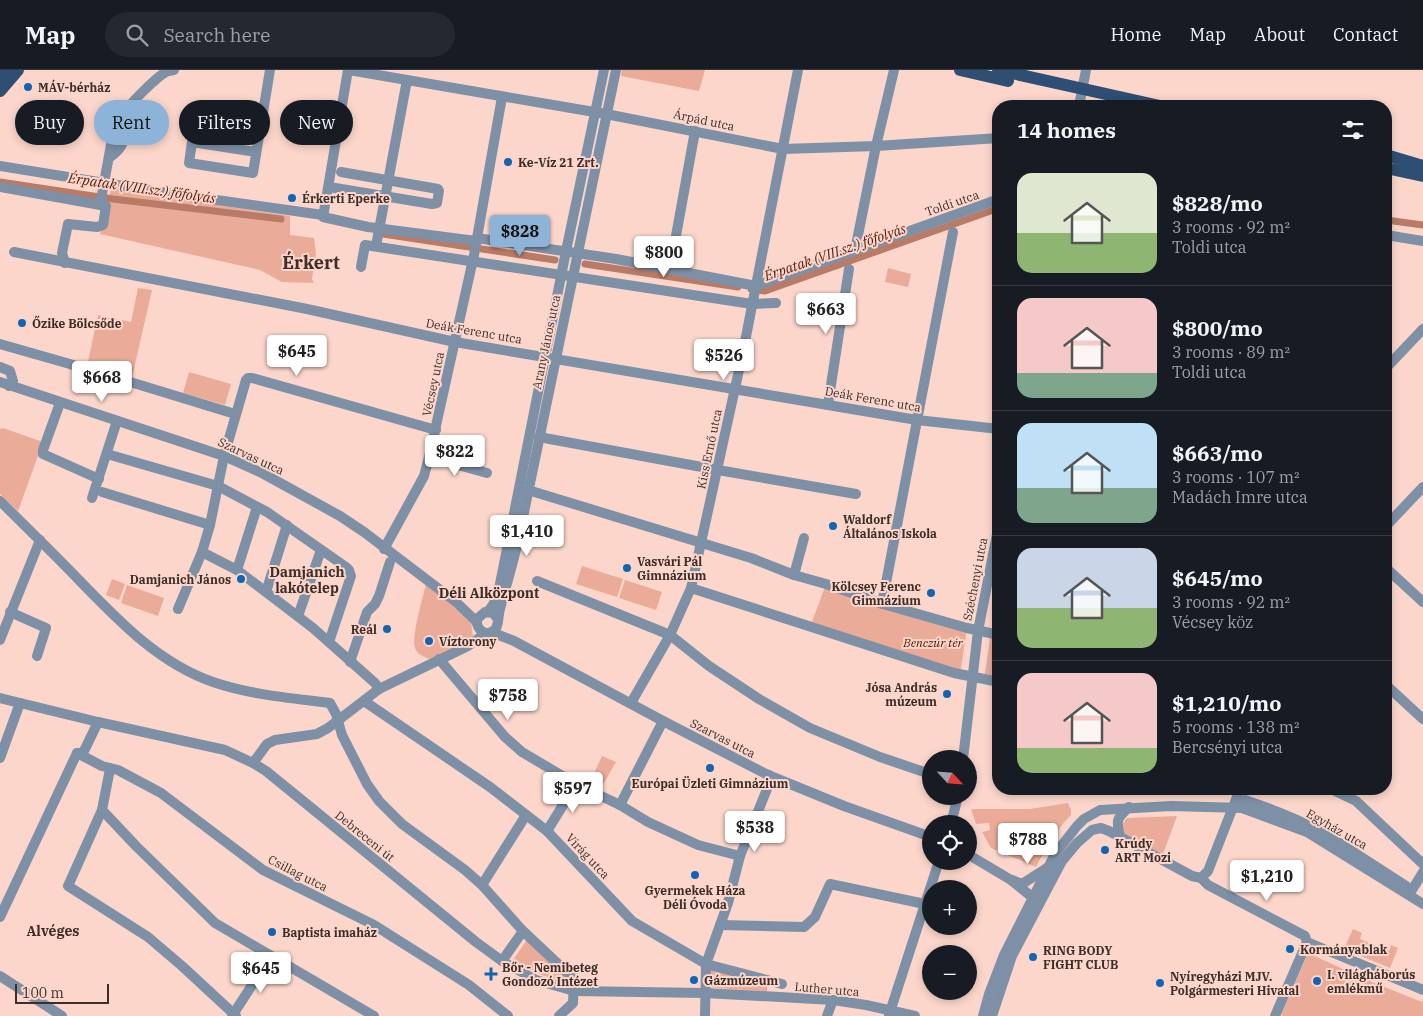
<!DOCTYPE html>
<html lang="en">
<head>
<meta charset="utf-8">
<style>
  body { margin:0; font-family:"IBM Plex Serif",serif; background:#242831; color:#f1f3f6; height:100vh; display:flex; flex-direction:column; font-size:19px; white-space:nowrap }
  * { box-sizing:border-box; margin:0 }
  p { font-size:16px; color:#9ea1a6 }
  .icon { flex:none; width:28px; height:28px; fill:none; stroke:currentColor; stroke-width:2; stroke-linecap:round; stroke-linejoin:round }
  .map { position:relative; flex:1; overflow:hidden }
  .details { position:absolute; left:992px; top:30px; width:400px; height:695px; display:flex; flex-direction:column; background:#171b24; border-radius:20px; box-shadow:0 2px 8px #0003 }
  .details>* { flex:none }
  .guide { position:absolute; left:15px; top:30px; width:475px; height:45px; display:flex; gap:10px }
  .needle { width:32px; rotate:116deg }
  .buttons { position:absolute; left:922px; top:680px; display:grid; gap:10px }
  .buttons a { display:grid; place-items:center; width:55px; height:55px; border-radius:50%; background:#171b24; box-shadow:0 2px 8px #0003; font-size:25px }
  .scale { position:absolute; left:15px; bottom:12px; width:94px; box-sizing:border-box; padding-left:5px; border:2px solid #3d2e2a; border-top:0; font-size:14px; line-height:18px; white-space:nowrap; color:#3d2e2a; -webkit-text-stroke:4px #fcd6ca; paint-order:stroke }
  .price { position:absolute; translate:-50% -42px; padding:0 11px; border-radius:5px; background:#fff; color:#222; font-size:16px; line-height:32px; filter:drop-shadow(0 1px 2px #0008) }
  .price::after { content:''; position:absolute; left:50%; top:30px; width:15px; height:11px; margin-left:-8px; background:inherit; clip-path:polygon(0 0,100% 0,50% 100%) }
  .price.current { background:#8db3d8; color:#111 }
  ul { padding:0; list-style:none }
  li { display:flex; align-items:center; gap:15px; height:125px; padding:0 25px }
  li+li { border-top:1px solid #363941 }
  li span { display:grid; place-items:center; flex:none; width:140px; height:100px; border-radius:15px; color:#555 }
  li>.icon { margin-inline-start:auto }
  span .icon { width:60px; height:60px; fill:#fffc; stroke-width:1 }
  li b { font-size:21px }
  h2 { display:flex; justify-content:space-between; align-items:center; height:60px; padding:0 25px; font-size:21px }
  .chip { padding:0 18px; border-radius:22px; background:#171b24; box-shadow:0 2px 8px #0003; font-size:18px; line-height:45px }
  .chip.current { background:#8db3d8; color:#111 }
  header { display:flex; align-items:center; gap:30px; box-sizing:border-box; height:70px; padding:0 25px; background:#171b24; border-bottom:1px solid #363941 }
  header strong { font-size:24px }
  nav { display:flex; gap:28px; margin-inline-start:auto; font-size:18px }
  .search { width:350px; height:45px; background:#242831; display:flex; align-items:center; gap:12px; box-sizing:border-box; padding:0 18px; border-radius:28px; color:#9ea1a6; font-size:19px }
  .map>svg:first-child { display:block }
  .green { fill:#eaac99 }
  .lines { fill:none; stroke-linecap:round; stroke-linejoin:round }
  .canal { stroke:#b97a66; stroke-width:7 }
  .minor { stroke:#7e90a6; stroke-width:10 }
  .major { stroke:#2e4f73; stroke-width:12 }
  .poi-dot { fill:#1265b3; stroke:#fcd6ca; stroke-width:2 }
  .labels { text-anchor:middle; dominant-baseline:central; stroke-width:4; stroke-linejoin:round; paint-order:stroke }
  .poi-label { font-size:12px; font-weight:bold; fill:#3d2e2a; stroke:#fcd6ca; text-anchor:start }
  .street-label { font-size:12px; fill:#3d2e2a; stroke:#fcd6ca }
  .park-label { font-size:12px; font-style:italic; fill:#4f1502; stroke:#fcd6ca }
  .water-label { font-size:14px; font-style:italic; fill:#571c09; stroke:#fcd6ca }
  .neighbourhood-label { font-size:14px; font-weight:bold; fill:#3d2e2a; stroke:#fcd6ca }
  .district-label { font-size:18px; font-weight:bold; fill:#3d2e2a; stroke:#fcd6ca }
</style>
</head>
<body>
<header>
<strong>Map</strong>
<div class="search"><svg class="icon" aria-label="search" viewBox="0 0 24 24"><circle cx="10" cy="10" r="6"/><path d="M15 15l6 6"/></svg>Search here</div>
<nav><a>Home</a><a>Map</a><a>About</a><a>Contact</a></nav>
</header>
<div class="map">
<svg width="1423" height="946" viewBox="0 0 1423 946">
  <rect width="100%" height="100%" fill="#fcd6ca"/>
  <g class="green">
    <polygon points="622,0 705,0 699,21 621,6"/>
    <polygon points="111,119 290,146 290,165 314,168 316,184 312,209 314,213 282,212 260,200 100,164"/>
    <polygon points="888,198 911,204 908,217 885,212"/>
    <polygon points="138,218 152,220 131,312 87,296 98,245 131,252"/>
    <polygon points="189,302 231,314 225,335 183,323"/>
    <polygon points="3,358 43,372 18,441 0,424 0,359"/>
    <polygon points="582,496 623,509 617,527 576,514"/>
    <polygon points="112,509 125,514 119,530 106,525"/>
    <polygon points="625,510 662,522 656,540 619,528"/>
    <path d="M 426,514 L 471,551 L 473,567 L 434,590 C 427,588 418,586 415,578 C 411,567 423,527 426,514 Z"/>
    <polygon points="826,514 967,558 960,605 810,557"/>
    <polygon points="127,515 164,528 158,546 121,533"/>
    <polygon points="991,563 999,565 999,612 984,609"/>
    <polygon points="602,686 616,692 601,718 590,712"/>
    <path d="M 1068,733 L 1071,740 L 1071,745 C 1055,761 1046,778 1036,797 L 991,778 L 982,762 L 990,760 L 989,753 L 976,754 L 971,739 L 1030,739 Z"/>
    <polygon points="1177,746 1163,784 1123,764 1121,756 1127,748"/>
    <polygon points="1353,859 1362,863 1360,869 1389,881 1391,875 1398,878 1390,898 1344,879"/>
    <polygon points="528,868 571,909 568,914 539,904 513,890"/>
    <polygon points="1308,883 1367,910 1422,932 1423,930 1423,946 1282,946 1282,943"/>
    <polygon points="706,894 768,911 767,922 705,917"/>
  </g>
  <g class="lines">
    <g class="canal">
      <polyline points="0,112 113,129 281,149"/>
      <polyline points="1386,150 1423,155"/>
      <polyline points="383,164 555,190"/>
      <polyline points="585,194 738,217"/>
      <polyline points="751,219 765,221 999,138"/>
    </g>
    <g class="minor">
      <polyline points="348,0 323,147 368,157 476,171"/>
      <polyline points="349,0 606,44 783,79 876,76 999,68"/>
      <polyline points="1079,36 1086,0"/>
      <polyline points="256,82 192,72 189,93 253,103 270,0"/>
      <path d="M 109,88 C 134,70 118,62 127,40 C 131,32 158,6 166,2 C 168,1 171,1 174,0"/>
      <polyline points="0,96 160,122 323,145"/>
      <polyline points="0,117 106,136 103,155 97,157 68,154 62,183 65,193"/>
      <polyline points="329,117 432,134 437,133 439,121 438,119 341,102"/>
      <polyline points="100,135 117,42"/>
      <polyline points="1386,165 1423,171"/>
      <polyline points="477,168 616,189 756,216 999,129"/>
      <polyline points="376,176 407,10"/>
      <polyline points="855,180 876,76 894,0"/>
      <polyline points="14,182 307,239 455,272 917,350 999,359"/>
      <polyline points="361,197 365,175 752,234 776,233"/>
      <polyline points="670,199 695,61"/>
      <polyline points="0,274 91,300 235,344"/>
      <polyline points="0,297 10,301 13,311 9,316"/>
      <polyline points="1386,298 1423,259"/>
      <polyline points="0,312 224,386 262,403 340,446 364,462 456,532 477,552"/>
      <polyline points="60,333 43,380 43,384 99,409"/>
      <polyline points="828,334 849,199"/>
      <polyline points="539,367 718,400 856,424"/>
      <polyline points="107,384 218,416 267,442 346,497 349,500 351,506 329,572"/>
      <polyline points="429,387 487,403"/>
      <polyline points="528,420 751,488 794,505 826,514 883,534 967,558 999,565"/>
      <polyline points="102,422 210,455"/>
      <polyline points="92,428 117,351"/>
      <path d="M 0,431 C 26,457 53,483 78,509 C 118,550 158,593 213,612 C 251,625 291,628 330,633 L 336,644 L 342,665 L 367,714 L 379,731 L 402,754 L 465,800 L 482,815 L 523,861 L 574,909 L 573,933 L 559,946"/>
      <polyline points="1386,456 1423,417"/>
      <polyline points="384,479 424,406 429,387 474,185 502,27"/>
      <polyline points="202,482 237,500 266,522 313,558 375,613 379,619"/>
      <polyline points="1386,498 1423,532"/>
      <polyline points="237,500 257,437"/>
      <polyline points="794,505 804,468"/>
      <polyline points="537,511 670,565 709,596 759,629 810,658 880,687 930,704"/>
      <polyline points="691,518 954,603 999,612"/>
      <polyline points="266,522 287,455"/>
      <polyline points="882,534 953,162"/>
      <polyline points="178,539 202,482 210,455 224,386 246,310 248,308 252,308 436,360"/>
      <polyline points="10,542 46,558 37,586"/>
      <polyline points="488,542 494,533 499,519 566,181 604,0"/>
      <polyline points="298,546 321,480"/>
      <path d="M 498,549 L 493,543 L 485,542 L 477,549 C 475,560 489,570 496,558 C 499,553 498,545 500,539 C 506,516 513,494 518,471 L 616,0"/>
      <polyline points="491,562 514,571 663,651 768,705 844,736 931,767"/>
      <polyline points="0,570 40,470"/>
      <polyline points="439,589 505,667 522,682 576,714 620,735 648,752 698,775 740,786"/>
      <polyline points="350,592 367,542 375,534 379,526 390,492"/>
      <polyline points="1386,615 1423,649"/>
      <polyline points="0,628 98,652 225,680 253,693 266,701 476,872 502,891 536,910 574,921 705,923 833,930 866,935 915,946"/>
      <polyline points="364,631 490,717 547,761 632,851 706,894 782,914"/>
      <polyline points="631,633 670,565 691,518 743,282 798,0"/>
      <polyline points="77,683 102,696 118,700 161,723 263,800 374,855 469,915 508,946"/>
      <polyline points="0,688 20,633"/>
      <polyline points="963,689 978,561 999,454"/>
      <polyline points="253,693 267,674 275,670 317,664 328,658 379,619 468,576 486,563"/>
      <polyline points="110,699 102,740 136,776 215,853 374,946"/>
      <polyline points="1331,719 1356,731 1423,794"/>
      <polyline points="620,735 663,651"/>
      <path d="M 1234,736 L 1245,730 C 1272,739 1299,750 1324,763 L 1406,816"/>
      <polyline points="102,740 68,816 148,867 182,896 236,946"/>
      <polyline points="951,754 958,726"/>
      <polyline points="547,761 576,714"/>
      <path d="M 1120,767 C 1116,750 1116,749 1129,737"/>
      <polyline points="969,785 1011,810 1037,831"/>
      <polyline points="1201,808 1208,801 1240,719"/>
      <polyline points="1012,810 1022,814 1047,798"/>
      <polyline points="482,815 526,745"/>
      <polyline points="1412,820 1423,802"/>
      <polyline points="0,847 77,683 82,683 85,679 98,652"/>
      <polyline points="720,855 804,857 815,847 830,814 925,834"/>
      <polyline points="1307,872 1423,920"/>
      <polyline points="502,891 523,861"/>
      <polyline points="0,906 62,946"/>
      <polyline points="889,945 939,791"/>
      <polyline points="232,946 271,886"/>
      <polyline points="705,946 706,894 728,833 740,786 767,719 769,705"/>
      <polyline points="827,946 833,930"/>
      <polyline points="983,946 989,924 1004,885 1055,784 1077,756 1084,749 1100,740 1171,736 1242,738 1307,762 1423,834"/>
      <polyline points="992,946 1012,886 1062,791 1077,773 1092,760 1101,758 1109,761 1192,806 1201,808 1208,815 1305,866 1307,872"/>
      <polyline points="1275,946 1307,872"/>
    </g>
    <g class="major">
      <polyline points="960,0 1008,11"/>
      <polyline points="998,0 1160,36"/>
      <polyline points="0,7 6,0"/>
      <polyline points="0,21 18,0"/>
      <polyline points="1386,85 1423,96"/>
      <polyline points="1386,98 1423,106"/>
    </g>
  </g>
  <g class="poi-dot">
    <circle cx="28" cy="17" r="5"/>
    <circle cx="508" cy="92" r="5"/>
    <circle cx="292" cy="128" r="5"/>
    <circle cx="22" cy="253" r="5"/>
    <circle cx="833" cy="456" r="5"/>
    <circle cx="627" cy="498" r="5"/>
    <circle cx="241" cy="509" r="5"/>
    <circle cx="931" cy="523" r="5"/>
    <circle cx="387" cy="559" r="5"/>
    <circle cx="429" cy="571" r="5"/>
    <circle cx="947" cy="624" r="5"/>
    <circle cx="710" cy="698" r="5"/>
    <circle cx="1105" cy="780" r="5"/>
    <circle cx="695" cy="805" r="5"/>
    <circle cx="272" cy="862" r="5"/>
    <circle cx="1290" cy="879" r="5"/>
    <circle cx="1033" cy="887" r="5"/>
    <path d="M488.5 896.5h5v5h5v5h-5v5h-5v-5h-5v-5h5z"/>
    <circle cx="694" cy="910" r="5"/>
    <circle cx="1317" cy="911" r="5"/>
    <circle cx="1160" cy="913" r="5"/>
  </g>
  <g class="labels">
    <g class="poi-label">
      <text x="38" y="17">MÁV-bérház</text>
      <text x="518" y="92">Ke-Víz 21 Zrt.</text>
      <text x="302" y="128">Érkerti Eperke</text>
      <text x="32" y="253">Őzike Bölcsőde</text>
      <text x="843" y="449">Waldorf<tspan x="843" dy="14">Általános Iskola</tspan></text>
      <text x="637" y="491">Vasvári Pál<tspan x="637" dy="14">Gimnázium</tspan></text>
      <text x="231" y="509" text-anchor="end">Damjanich János</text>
      <text x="921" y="516" text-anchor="end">Kölcsey Ferenc<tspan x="921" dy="14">Gimnázium</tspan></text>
      <text x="377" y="559" text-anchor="end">Reál</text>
      <text x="439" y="571">Víztorony</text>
      <text x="937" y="617" text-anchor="end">Jósa András<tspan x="937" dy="14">múzeum</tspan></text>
      <text x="710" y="713" text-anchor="middle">Európai Üzleti Gimnázium</text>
      <text x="1115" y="773">Krúdy<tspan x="1115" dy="14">ART Mozi</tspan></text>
      <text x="695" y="820" text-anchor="middle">Gyermekek Háza<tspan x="695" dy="14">Déli Óvoda</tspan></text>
      <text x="282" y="862">Baptista imaház</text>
      <text x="1300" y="879">Kormányablak</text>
      <text x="1043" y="880">RING BODY<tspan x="1043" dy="14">FIGHT CLUB</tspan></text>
      <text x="502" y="897">Bőr - Nemibeteg<tspan x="502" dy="14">Gondozó Intézet</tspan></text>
      <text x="1327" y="904">I. világháborús<tspan x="1327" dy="14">emlékmű</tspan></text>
      <text x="1170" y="906">Nyíregyházi MJV.<tspan x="1170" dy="14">Polgármesteri Hivatal</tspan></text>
      <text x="704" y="910">Gázmúzeum</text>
    </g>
    <g class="street-label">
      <text transform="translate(704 50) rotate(12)">Árpád utca</text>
      <text transform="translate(952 133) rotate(-19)">Toldi utca</text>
      <text transform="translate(474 261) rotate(10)">Deák Ferenc utca</text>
      <text transform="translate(546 272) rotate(-78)">Arany János utca</text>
      <text transform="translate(433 314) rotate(-78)">Vécsey utca</text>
      <text transform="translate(873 329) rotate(10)">Deák Ferenc utca</text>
      <text transform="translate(709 379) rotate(-78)">Kiss Ernő utca</text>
      <text transform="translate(251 386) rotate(25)">Szarvas utca</text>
      <text transform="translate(975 509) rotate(-79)">Széchenyi utca</text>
      <text transform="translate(723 668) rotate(27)">Szarvas utca</text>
      <text transform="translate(1337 759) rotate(30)">Egyház utca</text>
      <text transform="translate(365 766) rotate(39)">Debreceni út</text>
      <text transform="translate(588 786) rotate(47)">Virág utca</text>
      <text transform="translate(298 803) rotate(27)">Csillag utca</text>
      <text transform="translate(827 919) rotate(5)">Luther utca</text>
    </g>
    <g class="park-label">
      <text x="933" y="572">Benczúr tér</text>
    </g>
    <g class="water-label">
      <text transform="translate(142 118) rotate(8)">Érpatak (VIII.sz.) főfolyás</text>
      <text transform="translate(835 182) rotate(-19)">Érpatak (VIII.sz.) főfolyás</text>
    </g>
    <g class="neighbourhood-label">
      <text x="307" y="502">Damjanich<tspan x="307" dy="16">lakótelep</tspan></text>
      <text x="489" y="523">Déli Alközpont</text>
      <text x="53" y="861">Alvéges</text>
    </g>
    <g class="district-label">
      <text x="311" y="192">Érkert</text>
    </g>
  </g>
</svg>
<div class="buttons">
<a><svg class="needle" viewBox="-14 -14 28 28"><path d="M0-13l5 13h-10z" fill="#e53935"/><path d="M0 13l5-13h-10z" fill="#9ea1a6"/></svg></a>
<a><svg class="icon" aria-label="locate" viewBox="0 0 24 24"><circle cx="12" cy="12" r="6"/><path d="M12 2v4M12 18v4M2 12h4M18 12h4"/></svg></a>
<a>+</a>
<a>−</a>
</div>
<div class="scale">100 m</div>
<b class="price current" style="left:520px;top:187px">$828</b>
<b class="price" style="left:664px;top:208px">$800</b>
<b class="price" style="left:826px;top:265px">$663</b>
<b class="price" style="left:297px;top:307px">$645</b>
<b class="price" style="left:724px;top:311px">$526</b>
<b class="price" style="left:102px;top:333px">$668</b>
<b class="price" style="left:455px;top:407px">$822</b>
<b class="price" style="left:527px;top:487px">$1,410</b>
<b class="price" style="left:508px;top:651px">$758</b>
<b class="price" style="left:573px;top:744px">$597</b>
<b class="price" style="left:755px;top:783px">$538</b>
<b class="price" style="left:1028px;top:795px">$788</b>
<b class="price" style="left:1267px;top:832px">$1,210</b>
<b class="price" style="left:261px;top:924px">$645</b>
<div class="guide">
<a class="chip">Buy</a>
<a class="chip current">Rent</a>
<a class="chip">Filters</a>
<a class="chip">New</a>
</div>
<section class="details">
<h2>14 homes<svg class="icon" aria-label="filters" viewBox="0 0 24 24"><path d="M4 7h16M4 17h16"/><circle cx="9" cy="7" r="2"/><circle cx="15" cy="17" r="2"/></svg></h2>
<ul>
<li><span style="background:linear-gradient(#dfe7d0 60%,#8fb573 0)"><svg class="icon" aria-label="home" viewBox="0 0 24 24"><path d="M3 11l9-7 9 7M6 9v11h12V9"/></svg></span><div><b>$828/mo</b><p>3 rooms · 92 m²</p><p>Toldi utca</p></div></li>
<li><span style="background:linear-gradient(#f6c9c9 75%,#7fa58c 0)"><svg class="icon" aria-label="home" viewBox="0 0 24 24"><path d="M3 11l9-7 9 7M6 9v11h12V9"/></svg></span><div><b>$800/mo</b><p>3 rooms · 89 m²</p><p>Toldi utca</p></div></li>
<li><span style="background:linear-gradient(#bfe0f5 65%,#7fa58c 0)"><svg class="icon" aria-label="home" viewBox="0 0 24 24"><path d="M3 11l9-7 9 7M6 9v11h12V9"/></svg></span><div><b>$663/mo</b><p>3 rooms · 107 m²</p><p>Madách Imre utca</p></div></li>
<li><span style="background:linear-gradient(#c9d6e8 60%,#8fb573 0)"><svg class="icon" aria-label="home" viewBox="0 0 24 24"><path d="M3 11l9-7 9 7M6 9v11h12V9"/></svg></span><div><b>$645/mo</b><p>3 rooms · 92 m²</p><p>Vécsey köz</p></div></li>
<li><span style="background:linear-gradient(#f6c9c9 75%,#8fb573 0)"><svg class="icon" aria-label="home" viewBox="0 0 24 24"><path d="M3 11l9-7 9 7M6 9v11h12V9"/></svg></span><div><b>$1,210/mo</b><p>5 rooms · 138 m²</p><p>Bercsényi utca</p></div></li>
</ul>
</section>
</div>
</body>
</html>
